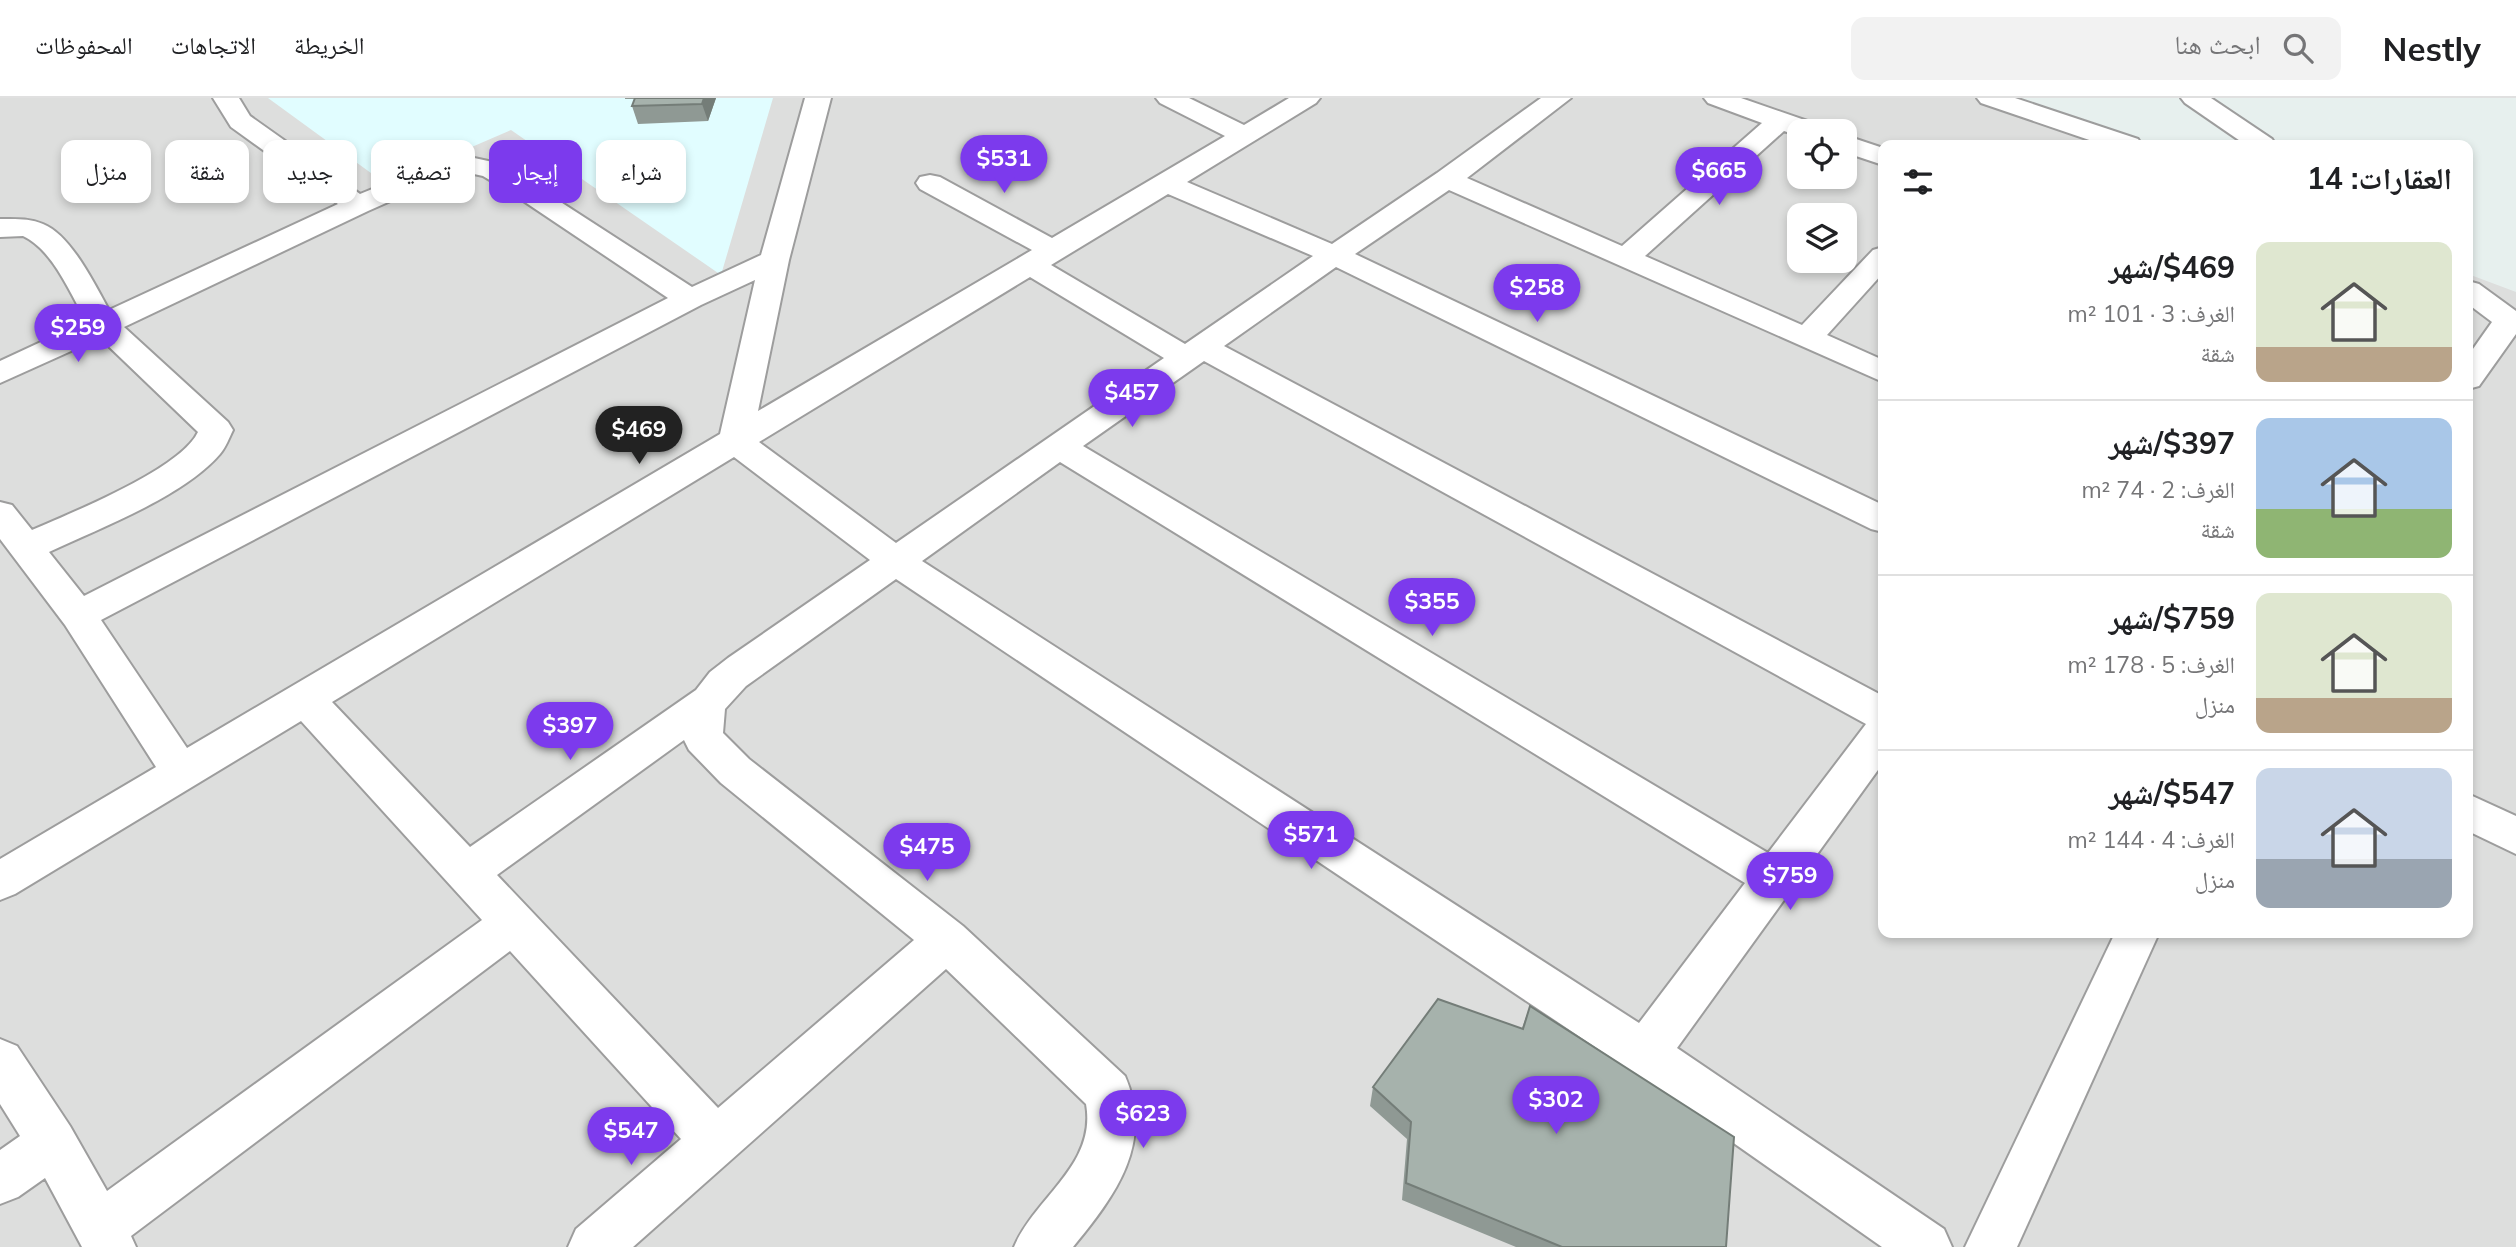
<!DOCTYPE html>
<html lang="ar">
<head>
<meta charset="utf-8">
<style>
  body { margin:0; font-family:Mulish,"Noto Naskh Arabic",sans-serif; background:#f2f2f2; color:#202124; direction:rtl; height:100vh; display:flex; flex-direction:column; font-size:26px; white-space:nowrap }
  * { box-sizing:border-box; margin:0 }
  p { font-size:23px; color:#757577 }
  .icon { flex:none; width:38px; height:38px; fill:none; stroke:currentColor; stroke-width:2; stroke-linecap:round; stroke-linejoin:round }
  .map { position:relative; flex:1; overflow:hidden; direction:ltr }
  .side { position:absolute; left:1878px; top:42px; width:595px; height:798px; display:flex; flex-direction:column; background:#fff; border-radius:14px; box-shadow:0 4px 10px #0003; direction:rtl }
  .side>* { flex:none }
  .guide { position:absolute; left:21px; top:42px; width:665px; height:63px; direction:rtl; display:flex; gap:14px }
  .fabs { position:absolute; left:1787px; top:21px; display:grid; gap:14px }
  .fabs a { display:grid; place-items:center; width:70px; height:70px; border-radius:14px; background:#fff; box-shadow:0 4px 10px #0003; font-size:35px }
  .price { position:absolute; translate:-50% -60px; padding:0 16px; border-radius:24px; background:#7c3aed; color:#fff; font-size:23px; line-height:46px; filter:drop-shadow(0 2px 4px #0008) }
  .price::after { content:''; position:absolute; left:50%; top:42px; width:21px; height:16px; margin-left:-10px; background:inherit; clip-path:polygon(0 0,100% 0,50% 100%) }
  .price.selected { background:#222; color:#fff }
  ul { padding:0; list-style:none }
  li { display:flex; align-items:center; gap:21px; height:175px; padding:0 21px }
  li+li { border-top:2px solid #e0e0e0 }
  li span { display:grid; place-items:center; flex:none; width:196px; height:140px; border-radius:14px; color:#555 }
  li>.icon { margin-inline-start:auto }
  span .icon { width:84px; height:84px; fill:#fffc; stroke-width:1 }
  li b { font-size:30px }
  h2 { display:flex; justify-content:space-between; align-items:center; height:84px; padding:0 21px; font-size:30px }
  .chip { padding:0 24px; border-radius:14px; background:#fff; box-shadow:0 4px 10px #0003; font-size:24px; line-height:63px }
  .chip.selected { background:#7c3aed; color:#fff }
  header { display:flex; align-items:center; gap:42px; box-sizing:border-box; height:98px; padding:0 35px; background:#fff; border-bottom:2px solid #e0e0e0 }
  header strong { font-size:33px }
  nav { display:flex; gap:38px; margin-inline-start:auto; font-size:24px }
  .search { width:490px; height:63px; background:#f2f2f2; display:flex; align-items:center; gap:18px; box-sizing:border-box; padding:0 24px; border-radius:14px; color:#757577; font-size:26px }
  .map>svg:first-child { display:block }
  .residential { fill:#dddedd; fill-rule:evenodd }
  .education { fill:#e1fdff }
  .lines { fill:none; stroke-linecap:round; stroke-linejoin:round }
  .minor-casing { stroke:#9d9d9d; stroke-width:4 }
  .minor { fill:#fff; fill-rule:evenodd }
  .wall { fill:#8f9994 }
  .shaded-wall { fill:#747d78 }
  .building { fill:#a6b2ac; stroke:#747d78; stroke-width:2 }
</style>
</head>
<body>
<header>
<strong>Nestly</strong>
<div class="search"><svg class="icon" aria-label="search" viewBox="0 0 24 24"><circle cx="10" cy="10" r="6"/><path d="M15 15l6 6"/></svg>ابحث هنا</div>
<nav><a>الخريطة</a><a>الاتجاهات</a><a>المحفوظات</a></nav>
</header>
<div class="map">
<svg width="2516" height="1149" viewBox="0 0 2516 1149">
  <rect width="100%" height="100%" fill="#e7f0ee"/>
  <path class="residential" d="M 0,0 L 1989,0 L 2118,47 L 1883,47 L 1883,835 L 2468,835 L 2468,176 L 2516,194 L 2516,1149 L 0,1149 ZM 1799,33 L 1844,33 L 1844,79 L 1799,79 ZM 1799,117 L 1844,117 L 1844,163 L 1799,163 Z"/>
  <polygon class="education" points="268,0 773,0 721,177 511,32 386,86"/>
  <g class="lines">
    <defs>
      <g id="minor">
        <path d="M 213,0 L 239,0 L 250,18 L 360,96 L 441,63 L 465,58 L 502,66 L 692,189 L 761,157 L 805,0 L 831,0 L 789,162 L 758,313 L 1032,152 L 920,91 L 916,85 L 920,79 L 930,77 L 940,79 L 1052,140 L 1225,38 L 1160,5 L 1156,0 L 1189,0 L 1244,27 L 1289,0 L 1320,0 L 1316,5 L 1187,84 L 1332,146 L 1437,75 L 1541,0 L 1571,0 L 1467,80 L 1622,148 L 1762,25 L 1708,5 L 1704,0 L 1741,0 L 1819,27 L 1823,33 L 1799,33 L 1799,38 L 1784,33 L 1645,158 L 1802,227 L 1873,152 L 1883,149 L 1883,175 L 1827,237 L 1883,262 L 1883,284 L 1449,92 L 1355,156 L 1883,407 L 1883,434 L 1871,431 L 1336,169 L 1224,248 L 1883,598 L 1883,665 L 1677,950 L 1944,1131 L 1952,1149 L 1882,1149 L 1628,971 L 896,481 L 746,588 L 725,611 L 723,635 L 749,661 L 963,828 L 1125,978 C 1154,1045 1116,1097 1073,1149 L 1014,1149 C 1035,1099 1097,1067 1086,1006 L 946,871 L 633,1149 L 568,1149 L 576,1131 L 681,1041 L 510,853 L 131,1138 L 136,1149 L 82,1149 L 45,1080 L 18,1099 L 0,1106 L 0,1052 L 20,1038 L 0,1006 L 0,941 L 17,948 L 70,1028 L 107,1093 L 482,822 L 301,623 L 15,796 L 0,802 L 0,761 L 156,669 L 65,527 L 0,441 L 0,404 L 12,407 L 32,432 C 71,415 181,371 198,334 L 100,240 L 0,285 L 0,263 L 86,223 C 70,195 53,152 23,138 L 0,139 L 0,121 C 15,121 29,120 43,126 C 71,137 95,187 109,212 L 338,106 L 231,29 ZM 465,74 L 483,78 L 513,96 L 668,200 L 84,498 L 49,454 C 100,430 183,399 220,356 C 226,349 229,340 233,332 L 228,324 L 124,229 L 368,113 L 449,77 ZM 1168,96 L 1313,158 L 1185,246 L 1051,167 ZM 1030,179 L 1164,260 L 896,445 L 759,344 ZM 755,182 L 720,336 L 187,650 L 101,522 L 701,207 ZM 1204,263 L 1866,626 L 1768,755 L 1083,348 ZM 734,359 L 870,462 L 728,560 L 710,574 L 696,592 L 470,749 L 332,604 ZM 1060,364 L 1745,785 L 1639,925 L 922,463 ZM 684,642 L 689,652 L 721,685 L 914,842 L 718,1010 L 497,777 Z"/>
        <polygon points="1977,0 2015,0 2138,41 2142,47 2104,47 1981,5"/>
        <polygon points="2181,0 2211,0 2272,41 2276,47 2246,47 2185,5"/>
        <polygon points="1844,37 1883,50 1883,67 1844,54"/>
        <polygon points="2468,183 2479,186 2516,213 2516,236 2479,288 2468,291 2468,258 2492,224 2468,206"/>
        <polygon points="2468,696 2516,718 2516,756 2468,733"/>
        <polygon points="2115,835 2159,835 2017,1149 1965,1149"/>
      </g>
    </defs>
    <use href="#minor" class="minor-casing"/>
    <use href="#minor" class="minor"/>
  </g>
  <g class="wall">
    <polygon points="625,0 716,0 708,23 638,26 632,8 635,1 625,1"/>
    <polygon points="1530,908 1726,1149 1516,1149 1402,1102 1407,1041 1370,1008 1373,989 1522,930"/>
  </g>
  <polygon class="shaded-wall" points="704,0 716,0 708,23 702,6"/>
  <g class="building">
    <polygon points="635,0 704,0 702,6 632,8"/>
    <polygon points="1438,901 1523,931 1530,908 1734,1039 1726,1149 1562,1149 1406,1085 1411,1024 1373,989"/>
  </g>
</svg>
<div class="fabs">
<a><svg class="icon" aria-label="locate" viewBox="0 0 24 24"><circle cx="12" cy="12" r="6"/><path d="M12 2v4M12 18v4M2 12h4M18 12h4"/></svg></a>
<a><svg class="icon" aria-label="layers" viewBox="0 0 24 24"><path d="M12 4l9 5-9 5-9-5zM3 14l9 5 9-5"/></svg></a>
</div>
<b class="price" style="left:1004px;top:97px">$531</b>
<b class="price" style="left:1719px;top:109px">$665</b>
<b class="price" style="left:1537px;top:226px">$258</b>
<b class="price" style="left:78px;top:266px">$259</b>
<b class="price" style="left:1132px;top:331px">$457</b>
<b class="price selected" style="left:639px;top:368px">$469</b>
<b class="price" style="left:1432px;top:540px">$355</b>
<b class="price" style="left:570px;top:664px">$397</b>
<b class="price" style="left:1311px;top:773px">$571</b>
<b class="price" style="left:927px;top:785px">$475</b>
<b class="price" style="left:1790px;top:814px">$759</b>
<b class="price" style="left:1556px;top:1038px">$302</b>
<b class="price" style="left:1143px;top:1052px">$623</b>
<b class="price" style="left:631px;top:1069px">$547</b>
<div class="guide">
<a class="chip">شراء</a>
<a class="chip selected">إيجار</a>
<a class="chip">تصفية</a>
<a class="chip">جديد</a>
<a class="chip">شقة</a>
<a class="chip">منزل</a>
</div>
<section class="side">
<h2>العقارات: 14<svg class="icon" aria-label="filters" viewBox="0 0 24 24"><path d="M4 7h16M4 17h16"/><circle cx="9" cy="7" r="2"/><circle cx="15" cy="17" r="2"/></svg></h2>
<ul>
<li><span style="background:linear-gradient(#dfe7d0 75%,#b9a48a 0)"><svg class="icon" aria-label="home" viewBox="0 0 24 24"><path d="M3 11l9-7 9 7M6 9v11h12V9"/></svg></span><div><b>$469/شهر</b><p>الغرف: 3 · 101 m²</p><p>شقة</p></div></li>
<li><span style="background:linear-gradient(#a9c7e8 65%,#8fb573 0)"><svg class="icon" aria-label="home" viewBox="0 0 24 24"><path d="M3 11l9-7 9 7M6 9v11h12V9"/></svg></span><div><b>$397/شهر</b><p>الغرف: 2 · 74 m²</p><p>شقة</p></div></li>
<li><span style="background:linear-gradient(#dfe7d0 75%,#b9a48a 0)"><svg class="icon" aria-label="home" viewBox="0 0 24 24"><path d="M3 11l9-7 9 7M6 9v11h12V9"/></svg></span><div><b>$759/شهر</b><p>الغرف: 5 · 178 m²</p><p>منزل</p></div></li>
<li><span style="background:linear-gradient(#c9d6e8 65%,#9aa5b1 0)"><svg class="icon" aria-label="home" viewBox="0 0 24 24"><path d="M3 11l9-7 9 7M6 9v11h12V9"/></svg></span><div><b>$547/شهر</b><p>الغرف: 4 · 144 m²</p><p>منزل</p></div></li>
</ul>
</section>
</div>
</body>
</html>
